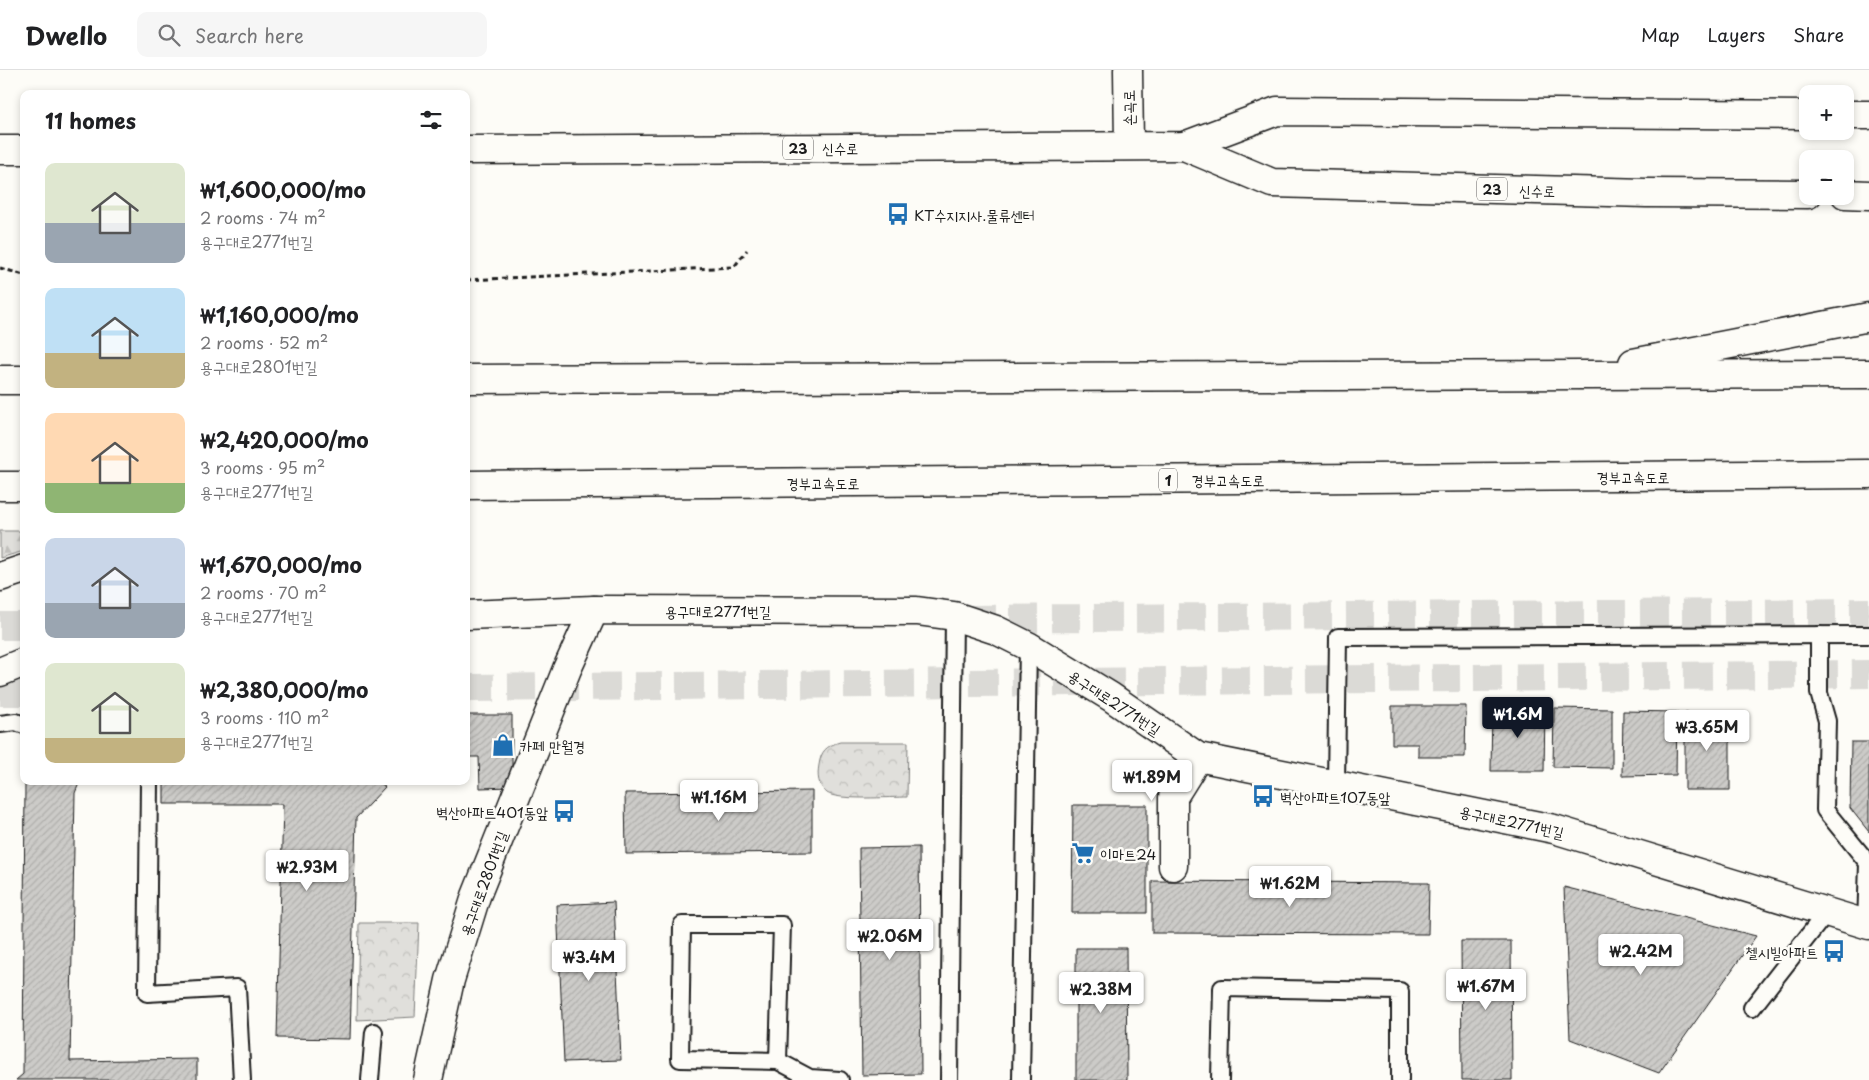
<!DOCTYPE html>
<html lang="en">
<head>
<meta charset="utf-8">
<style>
  body { margin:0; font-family:"Playpen Sans","Poor Story",sans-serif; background:#f6f6f6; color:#202124; height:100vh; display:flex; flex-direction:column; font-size:19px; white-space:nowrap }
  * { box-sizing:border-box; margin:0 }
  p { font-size:16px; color:#757577 }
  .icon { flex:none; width:28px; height:28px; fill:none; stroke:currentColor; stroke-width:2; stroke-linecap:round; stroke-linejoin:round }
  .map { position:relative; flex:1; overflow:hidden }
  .details { position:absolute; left:20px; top:20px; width:450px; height:695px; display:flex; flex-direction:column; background:#fff; border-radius:10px; box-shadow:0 2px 8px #0003 }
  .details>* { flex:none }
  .controls { position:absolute; left:1799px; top:15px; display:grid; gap:10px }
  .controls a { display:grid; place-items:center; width:55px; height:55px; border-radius:10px; background:#fff; box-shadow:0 2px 8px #0003; font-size:25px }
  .price { position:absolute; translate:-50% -42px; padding:0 11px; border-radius:5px; background:#fff; color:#222; font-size:16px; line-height:32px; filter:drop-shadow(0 1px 2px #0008) }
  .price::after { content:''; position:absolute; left:50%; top:30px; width:15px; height:11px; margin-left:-8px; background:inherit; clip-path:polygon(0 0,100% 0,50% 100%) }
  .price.selected { background:#111827; color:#fff }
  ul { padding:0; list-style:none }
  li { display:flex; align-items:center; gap:15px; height:125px; padding:0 25px }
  li span { display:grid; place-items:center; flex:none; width:140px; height:100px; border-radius:10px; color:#555 }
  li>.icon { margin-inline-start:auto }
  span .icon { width:60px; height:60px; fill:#fffc; stroke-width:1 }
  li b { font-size:21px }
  h2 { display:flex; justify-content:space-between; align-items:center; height:60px; padding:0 25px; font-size:21px }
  header { display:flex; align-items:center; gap:30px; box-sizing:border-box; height:70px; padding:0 25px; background:#fff; border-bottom:1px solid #e0e0e0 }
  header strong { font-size:24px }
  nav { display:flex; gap:28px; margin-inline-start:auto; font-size:18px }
  .search { width:350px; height:45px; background:#f6f6f6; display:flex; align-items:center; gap:12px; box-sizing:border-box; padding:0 18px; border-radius:10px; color:#757577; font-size:19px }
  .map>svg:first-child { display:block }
  .forest { fill:url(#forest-firs); stroke:#7e7e7c }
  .park { fill:url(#park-crowns); stroke:#7e7e7c }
  .building { fill:url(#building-hatch); stroke:#1c1c1c }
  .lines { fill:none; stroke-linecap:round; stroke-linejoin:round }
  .trunk-tunnel { stroke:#dbdad6; stroke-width:28; stroke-dasharray:28 14; stroke-linecap:butt }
  .service-casing { stroke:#1c1c1c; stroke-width:20 }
  .minor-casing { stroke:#1c1c1c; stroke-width:31 }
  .tertiary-casing { stroke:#1c1c1c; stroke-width:31 }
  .primary-casing { stroke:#1c1c1c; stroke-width:31 }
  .motorway-casing { stroke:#1c1c1c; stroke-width:31 }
  .path { stroke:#1c1c1c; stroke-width:3; stroke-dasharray:5 4; stroke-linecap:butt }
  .service { stroke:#fdfcf7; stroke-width:16 }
  .minor { stroke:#fdfcf7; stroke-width:28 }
  .tertiary { stroke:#fdfcf7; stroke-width:28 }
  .primary { stroke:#fdfcf7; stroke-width:28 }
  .motorway { stroke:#fdfcf7; stroke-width:28 }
  .labels { text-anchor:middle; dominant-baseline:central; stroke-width:5; stroke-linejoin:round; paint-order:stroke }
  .shield { fill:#fdfcf7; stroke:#605f5e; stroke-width:1 }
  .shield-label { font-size:14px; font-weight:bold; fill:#1c1c1c }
  .street-label { font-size:15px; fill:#1c1c1c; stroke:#fdfcf7 }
  .poi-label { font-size:15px; fill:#1c1c1c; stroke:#fdfcf7; text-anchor:start }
</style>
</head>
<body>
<header>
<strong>Dwello</strong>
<div class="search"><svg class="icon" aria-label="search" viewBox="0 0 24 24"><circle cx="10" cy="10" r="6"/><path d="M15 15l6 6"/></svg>Search here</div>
<nav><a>Map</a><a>Layers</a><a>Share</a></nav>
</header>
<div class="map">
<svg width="1869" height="1010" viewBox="0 0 1869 1010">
  <defs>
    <pattern id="forest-firs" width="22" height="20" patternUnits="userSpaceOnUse" patternTransform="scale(1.25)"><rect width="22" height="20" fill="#e0dfdb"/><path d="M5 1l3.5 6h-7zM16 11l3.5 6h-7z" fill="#c0bfbb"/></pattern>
    <pattern id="park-crowns" width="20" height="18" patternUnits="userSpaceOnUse" patternTransform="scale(1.25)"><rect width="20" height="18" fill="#e0dfdb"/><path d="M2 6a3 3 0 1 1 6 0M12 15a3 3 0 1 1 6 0" fill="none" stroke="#c0bfbb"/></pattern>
    <pattern id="building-hatch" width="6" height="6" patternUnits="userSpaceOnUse" patternTransform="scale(1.25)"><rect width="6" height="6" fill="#cccbc8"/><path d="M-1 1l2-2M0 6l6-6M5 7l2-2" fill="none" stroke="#afaeab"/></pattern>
  </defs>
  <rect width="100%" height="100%" fill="#fdfcf7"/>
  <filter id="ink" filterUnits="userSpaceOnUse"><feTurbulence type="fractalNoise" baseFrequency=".02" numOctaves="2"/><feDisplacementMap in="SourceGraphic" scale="10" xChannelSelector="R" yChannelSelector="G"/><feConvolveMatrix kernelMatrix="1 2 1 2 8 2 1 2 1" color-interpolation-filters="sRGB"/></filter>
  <g filter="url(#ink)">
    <polygon class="forest" points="0,461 24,461 24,481 0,488"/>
    <g class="park">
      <path d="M 840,672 L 908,672 L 907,727 C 891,727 838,731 827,723 C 818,716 817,706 819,695 C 821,681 826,676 840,672 Z"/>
      <polygon points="359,853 419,853 415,947 357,950"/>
    </g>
    <g class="building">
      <polygon points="1392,636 1466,636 1465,687 1418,687 1418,674 1392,674"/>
      <polygon points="1492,637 1545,638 1544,701 1491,701"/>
      <polygon points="1554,638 1612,639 1612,698 1553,697"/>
      <polygon points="1623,641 1677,642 1676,705 1622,706"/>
      <polygon points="1685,643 1730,644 1730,720 1685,720"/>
      <polygon points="466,645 512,645 512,717 480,718 479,687 466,687"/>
      <polygon points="1851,672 1869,672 1869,762 1850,738"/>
      <polygon points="25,711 80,711 75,723 70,991 197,989 197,1010 16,1010 23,1004"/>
      <polygon points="164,711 311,711 323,713 324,711 378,711 385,717 356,748 350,969 277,968 283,734 164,734"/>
      <polygon points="812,721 812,782 626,784 625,723"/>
      <polygon points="1073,735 1147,735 1147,843 1072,843"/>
      <polygon points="919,777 921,1004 862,1005 859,778"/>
      <polygon points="1152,811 1429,813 1428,864 1152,863"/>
      <polygon points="1564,817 1756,866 1659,1003 1570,969"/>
      <polygon points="614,832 621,990 564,992 557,835"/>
      <polygon points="1461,871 1511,871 1512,1010 1462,1010"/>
      <polygon points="1076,878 1126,878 1127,1010 1076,1010"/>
    </g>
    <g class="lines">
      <g class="trunk-tunnel">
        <polyline points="968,549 1869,542"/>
        <polyline points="0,556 24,556"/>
        <polyline points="466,618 1869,604"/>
        <polyline points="0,622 24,622"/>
      </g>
      <defs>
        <g id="service">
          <polyline points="1819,565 1819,623 1827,651 1825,740 1868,793 1866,855"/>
          <polyline points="0,654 16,652 24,655"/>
          <polyline points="149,711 147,923 237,918 242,1010"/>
          <polyline points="1336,715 1338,567 1869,565"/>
          <polyline points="1752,938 1826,843"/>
          <polyline points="778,991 782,855 682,855 680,989 778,991 810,1008 840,1010"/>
          <polyline points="370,1010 374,962"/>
          <polyline points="949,1010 954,546"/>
          <polyline points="1021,1010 1028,576"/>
          <polyline points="1220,1010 1222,918 1400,921 1400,1010"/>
        </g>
        <polyline id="minor" points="1173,796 1173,727 1198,687"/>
        <g id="tertiary">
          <polyline points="1128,0 1129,75"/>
          <polyline points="466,545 594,540 917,541 954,546 996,560 1028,576 1111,627 1198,687 1554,759 1869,855"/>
          <polyline points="0,602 24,592"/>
          <polyline points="428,1010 450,910 476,826 567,599 594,540"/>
        </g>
        <g id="primary">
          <polyline points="1845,45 1869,45"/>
          <polyline points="1184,76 1272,113 1646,123 1808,124"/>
          <polyline points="0,80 24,80"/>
          <polyline points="466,80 1184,76 1277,41 1808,45"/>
          <polyline points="1845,124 1869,125"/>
        </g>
        <g id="motorway">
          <polyline points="1633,293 1869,247"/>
          <polyline points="466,309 1869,304"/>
          <polyline points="0,310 24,310"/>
          <polyline points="466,415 1869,404"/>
          <polyline points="0,416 24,416"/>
          <polyline points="0,507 24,499"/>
        </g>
      </defs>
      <use href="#service" class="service-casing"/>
      <use href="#minor" class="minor-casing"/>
      <use href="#tertiary" class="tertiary-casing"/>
      <use href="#primary" class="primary-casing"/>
      <use href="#motorway" class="motorway-casing"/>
      <g class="path">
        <polyline points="0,198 24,205"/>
        <polyline points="466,210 734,197 747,180"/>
      </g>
      <use href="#service" class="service"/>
      <use href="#minor" class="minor"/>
      <use href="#tertiary" class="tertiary"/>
      <use href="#primary" class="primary"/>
      <use href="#motorway" class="motorway"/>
    </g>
  </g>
  <defs>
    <symbol id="bus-bare" viewBox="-9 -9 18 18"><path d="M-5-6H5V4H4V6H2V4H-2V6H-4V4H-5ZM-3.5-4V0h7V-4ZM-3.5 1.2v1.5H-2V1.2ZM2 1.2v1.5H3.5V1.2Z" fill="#1f6fb2" stroke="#fdfcf7" stroke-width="2.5" paint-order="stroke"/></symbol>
    <symbol id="shop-bare" viewBox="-9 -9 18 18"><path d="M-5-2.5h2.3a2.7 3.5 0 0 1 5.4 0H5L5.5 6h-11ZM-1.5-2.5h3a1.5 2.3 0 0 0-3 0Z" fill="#1f6fb2" stroke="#fdfcf7" stroke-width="2.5" paint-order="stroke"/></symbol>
    <symbol id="supermarket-bare" viewBox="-9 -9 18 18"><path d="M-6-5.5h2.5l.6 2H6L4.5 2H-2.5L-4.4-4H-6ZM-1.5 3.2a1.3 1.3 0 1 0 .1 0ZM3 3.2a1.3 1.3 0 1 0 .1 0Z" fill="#1f6fb2" stroke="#fdfcf7" stroke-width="2.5" paint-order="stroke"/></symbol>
  </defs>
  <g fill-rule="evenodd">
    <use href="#bus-bare" x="882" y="128" width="32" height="32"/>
    <use href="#shop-bare" x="487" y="659" width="32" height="32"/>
    <use href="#bus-bare" x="1247" y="710" width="32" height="32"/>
    <use href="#bus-bare" x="548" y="725" width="32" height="32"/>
    <use href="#supermarket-bare" x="1067" y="767" width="32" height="32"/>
    <use href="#bus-bare" x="1818" y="865" width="32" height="32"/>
  </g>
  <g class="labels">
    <g class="shield">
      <rect x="783" y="66.5" width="30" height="23" rx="4"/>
      <rect x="1477" y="107.5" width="30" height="23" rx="4"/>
      <rect x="1159" y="398.5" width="18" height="23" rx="4"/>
    </g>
    <g class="shield-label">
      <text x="798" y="78">23</text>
      <text x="1492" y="119">23</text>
      <text x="1168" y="410">1</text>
    </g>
    <g class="street-label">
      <text transform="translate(1128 38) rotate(-91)">손곡로</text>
      <text x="840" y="77">신수로</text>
      <text transform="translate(1537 120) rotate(1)">신수로</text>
      <text x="1633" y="406">경부고속도로</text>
      <text x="1228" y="409">경부고속도로</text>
      <text x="823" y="412">경부고속도로</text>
      <text x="718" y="540">용구대로2771번길</text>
      <text transform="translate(1115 632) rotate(33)">용구대로2771번길</text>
      <text transform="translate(1512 751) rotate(12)">용구대로2771번길</text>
      <text transform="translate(483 813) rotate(-70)">용구대로2801번길</text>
    </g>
    <g class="poi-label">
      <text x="914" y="144">KT수지지사.물류센터</text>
      <text x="520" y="675">카페 만월경</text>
      <text x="1280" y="726">벽산아파트107동앞</text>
      <text x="548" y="741" text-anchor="end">벽산아파트401동앞</text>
      <text x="1100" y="783">이마트24</text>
      <text x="1818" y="881" text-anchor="end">첼시빌아파트</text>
    </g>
  </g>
</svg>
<div class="controls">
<a>+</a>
<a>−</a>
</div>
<b class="price selected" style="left:1518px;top:669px">₩1.6M</b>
<b class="price" style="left:1707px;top:682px">₩3.65M</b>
<b class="price" style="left:1152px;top:732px">₩1.89M</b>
<b class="price" style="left:719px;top:752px">₩1.16M</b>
<b class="price" style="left:307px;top:822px">₩2.93M</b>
<b class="price" style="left:1290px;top:838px">₩1.62M</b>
<b class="price" style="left:890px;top:891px">₩2.06M</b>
<b class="price" style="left:1641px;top:906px">₩2.42M</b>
<b class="price" style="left:589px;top:912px">₩3.4M</b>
<b class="price" style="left:1486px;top:941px">₩1.67M</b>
<b class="price" style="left:1101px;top:944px">₩2.38M</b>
<section class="details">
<h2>11 homes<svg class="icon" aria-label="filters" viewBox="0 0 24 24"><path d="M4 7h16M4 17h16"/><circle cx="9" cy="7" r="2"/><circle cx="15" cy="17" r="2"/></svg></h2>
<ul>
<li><span style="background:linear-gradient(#dfe7d0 60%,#9aa5b1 0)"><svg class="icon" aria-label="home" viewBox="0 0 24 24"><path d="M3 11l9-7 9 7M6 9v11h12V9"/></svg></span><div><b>₩1,600,000/mo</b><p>2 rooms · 74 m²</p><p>용구대로2771번길</p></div></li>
<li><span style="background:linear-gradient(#bfe0f5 65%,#c2b280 0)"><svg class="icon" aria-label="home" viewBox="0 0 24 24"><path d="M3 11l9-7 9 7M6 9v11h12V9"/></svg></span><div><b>₩1,160,000/mo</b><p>2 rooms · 52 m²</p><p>용구대로2801번길</p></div></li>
<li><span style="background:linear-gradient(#ffd9b3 70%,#8fb573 0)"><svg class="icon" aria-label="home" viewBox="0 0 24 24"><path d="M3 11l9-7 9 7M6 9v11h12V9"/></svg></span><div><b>₩2,420,000/mo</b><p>3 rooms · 95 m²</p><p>용구대로2771번길</p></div></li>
<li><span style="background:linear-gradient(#c9d6e8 65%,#9aa5b1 0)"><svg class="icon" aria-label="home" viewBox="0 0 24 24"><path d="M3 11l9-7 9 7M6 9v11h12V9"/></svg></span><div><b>₩1,670,000/mo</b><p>2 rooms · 70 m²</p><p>용구대로2771번길</p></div></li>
<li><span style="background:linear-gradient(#dfe7d0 75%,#c2b280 0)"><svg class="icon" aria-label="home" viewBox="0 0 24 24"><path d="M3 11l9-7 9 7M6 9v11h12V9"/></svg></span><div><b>₩2,380,000/mo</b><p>3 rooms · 110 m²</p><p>용구대로2771번길</p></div></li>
</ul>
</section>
</div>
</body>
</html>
